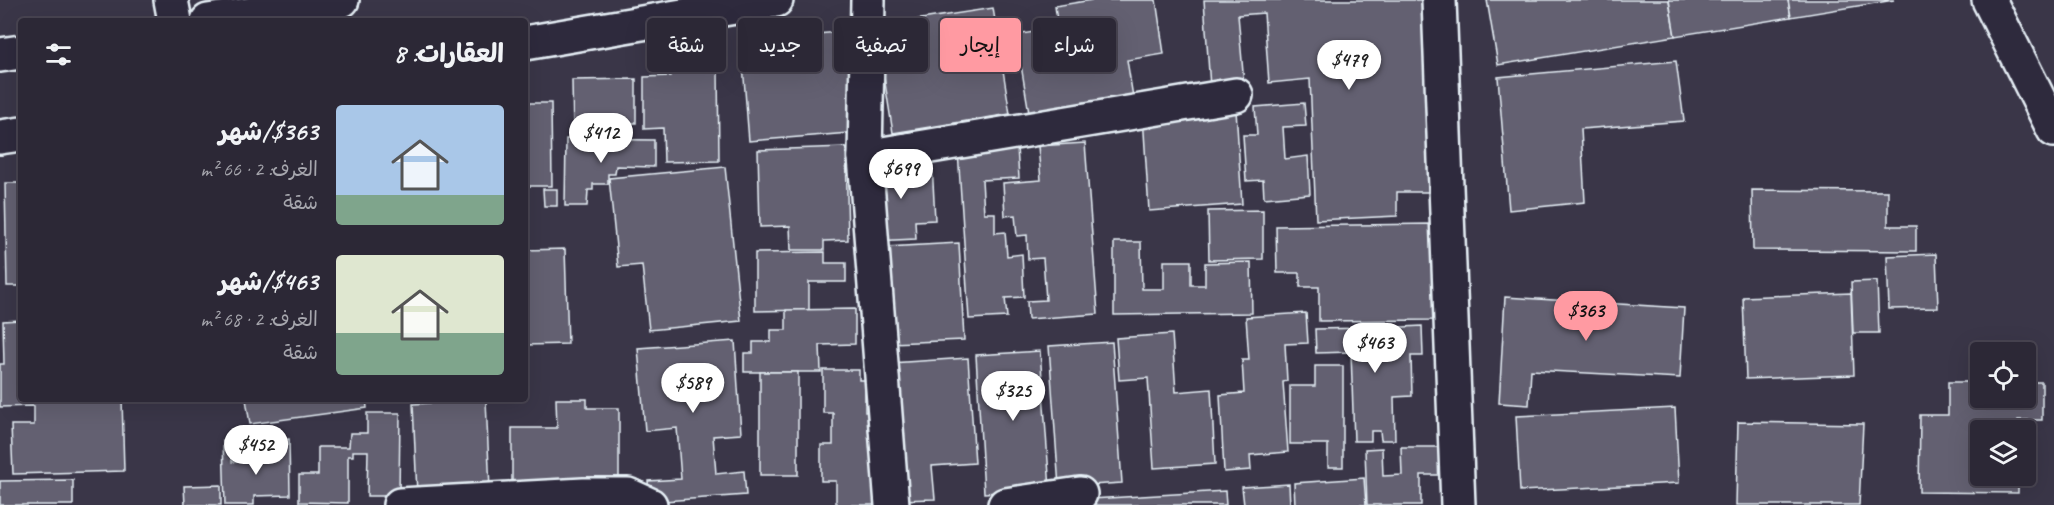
<!DOCTYPE html>
<html lang="ar">
<head>
<meta charset="utf-8">
<style>
  body { margin:0; font-family:Caveat,"Playpen Sans Arabic",sans-serif; background:#383442; color:#f1f3f6; direction:rtl; height:100vh; display:flex; flex-direction:column; font-size:22px; white-space:nowrap }
  * { box-sizing:border-box; margin:0 }
  p { font-size:20px; color:#a6a6ad }
  .icon { flex:none; width:33px; height:33px; fill:none; stroke:currentColor; stroke-width:2; stroke-linecap:round; stroke-linejoin:round }
  .map { position:relative; flex:1; overflow:hidden; direction:ltr }
  .details { position:absolute; left:18px; top:18px; width:510px; height:384px; display:flex; flex-direction:column; background:#2c2836; border-radius:6px; box-shadow:0 6px 24px #0002,0 0 0 2px #484451; direction:rtl }
  .details>* { flex:none }
  .guide { position:absolute; left:546px; top:18px; width:570px; height:54px; direction:rtl; display:flex; gap:12px }
  .fabs { position:absolute; left:1970px; top:342px; display:grid; gap:12px }
  .fabs a { display:grid; place-items:center; width:66px; height:66px; border-radius:6px; background:#2c2836; box-shadow:0 6px 24px #0002,0 0 0 2px #484451; font-size:30px }
  .price { position:absolute; translate:-50% -51px; padding:0 14px; border-radius:21px; background:#fff; color:#222; font-size:20px; line-height:39px; filter:drop-shadow(0 2px 3px #0008) }
  .price::after { content:''; position:absolute; left:50%; top:36px; width:18px; height:14px; margin-left:-9px; background:inherit; clip-path:polygon(0 0,100% 0,50% 100%) }
  .price.on { background:#ff9aa2; color:#111 }
  ul { padding:0; list-style:none }
  li { display:flex; align-items:center; gap:18px; height:150px; padding:0 24px }
  li span { display:grid; place-items:center; flex:none; width:168px; height:120px; border-radius:6px; color:#555 }
  li>.icon { margin-inline-start:auto }
  span .icon { width:72px; height:72px; fill:#fffc; stroke-width:1 }
  li b { font-size:26px }
  h2 { display:flex; justify-content:space-between; align-items:center; height:72px; padding:0 24px; font-size:26px }
  .chip { padding:0 21px; border-radius:6px; background:#2c2836; box-shadow:0 6px 24px #0002,0 0 0 2px #484451; font-size:21px; line-height:54px }
  .chip.on { background:#ff9aa2; color:#111 }
  .map>svg:first-child { display:block }
  .building { fill:#636171; stroke:#e8f1f8; stroke-width:1.5 }
  .lines { fill:none; stroke-linecap:round; stroke-linejoin:round }
  .minor-casing { stroke:#e8f1f8; stroke-width:38 }
  .secondary-casing { stroke:#e8f1f8; stroke-width:38 }
  .trunk-casing { stroke:#e8f1f8; stroke-width:38 }
  .minor { stroke:#2f2a3d; stroke-width:33 }
  .secondary { stroke:#2f2a3d; stroke-width:33 }
  .trunk { stroke:#2f2a3d; stroke-width:33 }
</style>
</head>
<body>
<div class="map">
<svg width="2054" height="505" viewBox="0 0 2054 505">
  <rect width="100%" height="100%" fill="#3a3648"/>
  <filter id="ink" filterUnits="userSpaceOnUse"><feTurbulence type="fractalNoise" baseFrequency=".0167" numOctaves="2"/><feDisplacementMap in="SourceGraphic" scale="12" xChannelSelector="R" yChannelSelector="G"/><feConvolveMatrix kernelMatrix="1 2 1 2 8 2 1 2 1" color-interpolation-filters="sRGB"/></filter>
  <g filter="url(#ink)">
    <g class="building">
      <polygon points="1092,0 1156,0 1164,54 1127,60 1134,103 1030,119 1016,35 1058,28 1055,6"/>
      <polygon points="1204,0 1433,0 1439,192 1397,192 1397,216 1316,220 1310,79 1269,83 1264,13 1238,15 1244,84 1210,87"/>
      <polygon points="1487,0 1669,0 1675,36 1498,65"/>
      <polygon points="1669,0 1788,0 1791,17 1675,36"/>
      <polygon points="1788,0 1894,0 1791,17"/>
      <polygon points="993,8 1010,114 893,133 876,26"/>
      <polygon points="853,31 862,132 749,141 741,40"/>
      <polygon points="1676,61 1684,121 1581,129 1585,202 1509,210 1498,77"/>
      <polygon points="671,68 718,68 719,161 664,162 663,128 644,129 644,77 671,76"/>
      <polygon points="636,79 636,123 606,123 607,135 573,135 572,80"/>
      <polygon points="525,103 551,103 552,186 525,186"/>
      <polygon points="1304,103 1306,126 1283,127 1285,159 1308,156 1310,194 1264,198 1263,180 1246,181 1243,135 1257,135 1255,107"/>
      <polygon points="1236,110 1242,204 1149,211 1143,116"/>
      <polygon points="566,139 654,140 654,167 616,166 615,174 608,174 608,184 593,184 593,190 588,190 587,206 565,206"/>
      <polygon points="1085,143 1098,314 1028,319 1027,301 1046,300 1043,258 1028,259 1027,235 1017,236 1015,215 1005,216 1003,183 1041,180 1038,146"/>
      <polygon points="846,147 848,240 824,241 824,250 791,250 790,226 760,227 758,150"/>
      <polygon points="1017,147 1019,178 982,180 984,213 995,213 995,233 1005,232 1007,256 1022,254 1024,297 1005,298 1007,317 969,319 958,151"/>
      <polygon points="932,163 935,220 915,221 916,239 873,241 870,167"/>
      <polygon points="725,167 741,321 649,330 642,265 618,267 609,178"/>
      <polygon points="5,183 21,183 21,286 7,286"/>
      <polygon points="543,189 557,189 557,206 544,206"/>
      <polygon points="1752,190 1888,191 1888,226 1916,226 1916,251 1753,250"/>
      <polygon points="1263,210 1263,259 1209,260 1208,211"/>
      <polygon points="1433,224 1434,320 1319,321 1319,287 1300,287 1300,273 1277,273 1276,226"/>
      <polygon points="1114,242 1141,242 1142,289 1164,289 1164,261 1191,261 1191,285 1205,285 1205,263 1251,262 1252,313 1114,315"/>
      <polygon points="959,243 964,340 891,343 886,247"/>
      <polygon points="565,249 568,344 525,345 525,250"/>
      <polygon points="825,252 825,263 846,263 846,282 809,282 809,310 755,311 755,253"/>
      <polygon points="1936,254 1938,308 1889,309 1887,256"/>
      <polygon points="1877,281 1879,333 1853,333 1851,282"/>
      <polygon points="1851,293 1854,375 1746,379 1743,297"/>
      <polygon points="1505,297 1684,308 1680,378 1531,370 1529,405 1499,403"/>
      <polygon points="855,309 855,344 820,345 821,372 744,372 744,353 753,353 753,342 771,342 771,330 786,330 786,310"/>
      <polygon points="1306,313 1308,343 1285,344 1287,381 1283,382 1288,452 1250,455 1251,470 1224,472 1220,395 1244,393 1242,360 1249,360 1246,317"/>
      <polygon points="21,320 21,399 122,399 124,471 13,474 11,425 34,425 34,406 0,407 0,364 4,364 3,321"/>
      <polygon points="1422,326 1423,356 1411,356 1412,396 1394,397 1395,440 1381,440 1380,431 1371,431 1371,441 1354,441 1351,352 1316,353 1315,329 1368,328 1368,356 1385,356 1384,328"/>
      <polygon points="1172,334 1176,392 1211,389 1215,464 1154,468 1148,378 1119,380 1116,338"/>
      <polygon points="735,341 741,434 713,436 716,474 744,471 746,495 650,502 648,481 681,479 677,428 645,431 638,348"/>
      <polygon points="1112,342 1122,483 1059,487 1049,346"/>
      <polygon points="1040,351 1050,489 984,493 976,355"/>
      <polygon points="968,358 975,463 932,466 935,499 899,500 890,363"/>
      <polygon points="1315,366 1343,366 1343,467 1328,467 1328,444 1290,444 1290,386 1315,386"/>
      <polygon points="823,370 859,370 859,380 865,380 865,412 873,412 885,505 836,505 836,481 821,481 821,445 833,445 833,413 823,413"/>
      <rect x="760" y="372" width="38" height="103"/>
      <polygon points="1948,382 1980,382 1980,398 2025,398 2025,382 2042,382 2042,420 2018,420 2018,430 1980,430 1980,476 2018,476 2018,493 1919,492 1920,415 1948,415"/>
      <polygon points="246,399 366,399 367,408 250,424"/>
      <polygon points="556,399 587,399 587,408 619,408 619,490 512,491 512,428 557,428"/>
      <polygon points="486,400 490,490 417,494 413,404"/>
      <polygon points="1675,408 1679,483 1520,491 1516,416"/>
      <polygon points="367,413 400,413 399,496 367,496 368,451 353,451 353,456 348,456 348,503 299,502 299,475 318,475 318,447 349,447 350,433 367,433"/>
      <polygon points="1738,422 1863,424 1859,505 1736,505"/>
      <polygon points="289,439 290,495 254,496 254,505 225,505 223,441 232,441 232,462 278,460 277,440"/>
      <polygon points="1401,447 1443,447 1444,475 1421,475 1421,505 1367,505 1365,449 1382,448 1383,476 1402,475"/>
      <polygon points="1364,478 1366,505 1295,505 1294,483"/>
      <polygon points="73,480 73,505 0,505 0,481"/>
      <polygon points="1289,484 1290,505 1244,505 1242,487"/>
      <polygon points="221,485 221,505 185,505 184,486"/>
      <polygon points="1225,491 1226,505 1091,505 1091,499"/>
    </g>
    <g class="lines">
      <defs>
        <g id="minor">
          <polyline points="171,0 175,21"/>
          <polyline points="868,0 865,157 892,505"/>
          <polyline points="1439,0 1458,505"/>
          <polyline points="865,157 1236,95"/>
          <polyline points="400,505 584,495 628,495 650,505"/>
          <polyline points="1005,505 1080,494"/>
        </g>
        <g id="secondary">
          <polyline points="208,21 342,0"/>
          <polyline points="525,43 776,0"/>
          <polyline points="0,55 21,52"/>
          <polyline points="0,137 21,134"/>
        </g>
        <polyline id="trunk" points="1989,0 2054,130"/>
      </defs>
      <use href="#minor" class="minor-casing"/>
      <use href="#secondary" class="secondary-casing"/>
      <use href="#trunk" class="trunk-casing"/>
      <use href="#minor" class="minor"/>
      <use href="#secondary" class="secondary"/>
      <use href="#trunk" class="trunk"/>
    </g>
  </g>
</svg>
<div class="fabs">
<a><svg class="icon" aria-label="locate" viewBox="0 0 24 24"><circle cx="12" cy="12" r="6"/><path d="M12 2v4M12 18v4M2 12h4M18 12h4"/></svg></a>
<a><svg class="icon" aria-label="layers" viewBox="0 0 24 24"><path d="M12 4l9 5-9 5-9-5zM3 14l9 5 9-5"/></svg></a>
</div>
<b class="price" style="left:1349px;top:91px">$479</b>
<b class="price" style="left:601px;top:164px">$412</b>
<b class="price" style="left:901px;top:200px">$699</b>
<b class="price on" style="left:1586px;top:342px">$363</b>
<b class="price" style="left:1375px;top:374px">$463</b>
<b class="price" style="left:693px;top:414px">$589</b>
<b class="price" style="left:1013px;top:422px">$325</b>
<b class="price" style="left:256px;top:476px">$452</b>
<div class="guide">
<a class="chip">شراء</a>
<a class="chip on">إيجار</a>
<a class="chip">تصفية</a>
<a class="chip">جديد</a>
<a class="chip">شقة</a>
</div>
<section class="details">
<h2>العقارات: 8<svg class="icon" aria-label="filters" viewBox="0 0 24 24"><path d="M4 7h16M4 17h16"/><circle cx="9" cy="7" r="2"/><circle cx="15" cy="17" r="2"/></svg></h2>
<ul>
<li><span style="background:linear-gradient(#a9c7e8 75%,#7fa58c 0)"><svg class="icon" aria-label="home" viewBox="0 0 24 24"><path d="M3 11l9-7 9 7M6 9v11h12V9"/></svg></span><div><b>$363/شهر</b><p>الغرف: 2 · 66 m²</p><p>شقة</p></div></li>
<li><span style="background:linear-gradient(#dfe7d0 65%,#7fa58c 0)"><svg class="icon" aria-label="home" viewBox="0 0 24 24"><path d="M3 11l9-7 9 7M6 9v11h12V9"/></svg></span><div><b>$463/شهر</b><p>الغرف: 2 · 68 m²</p><p>شقة</p></div></li>
</ul>
</section>
</div>
</body>
</html>
